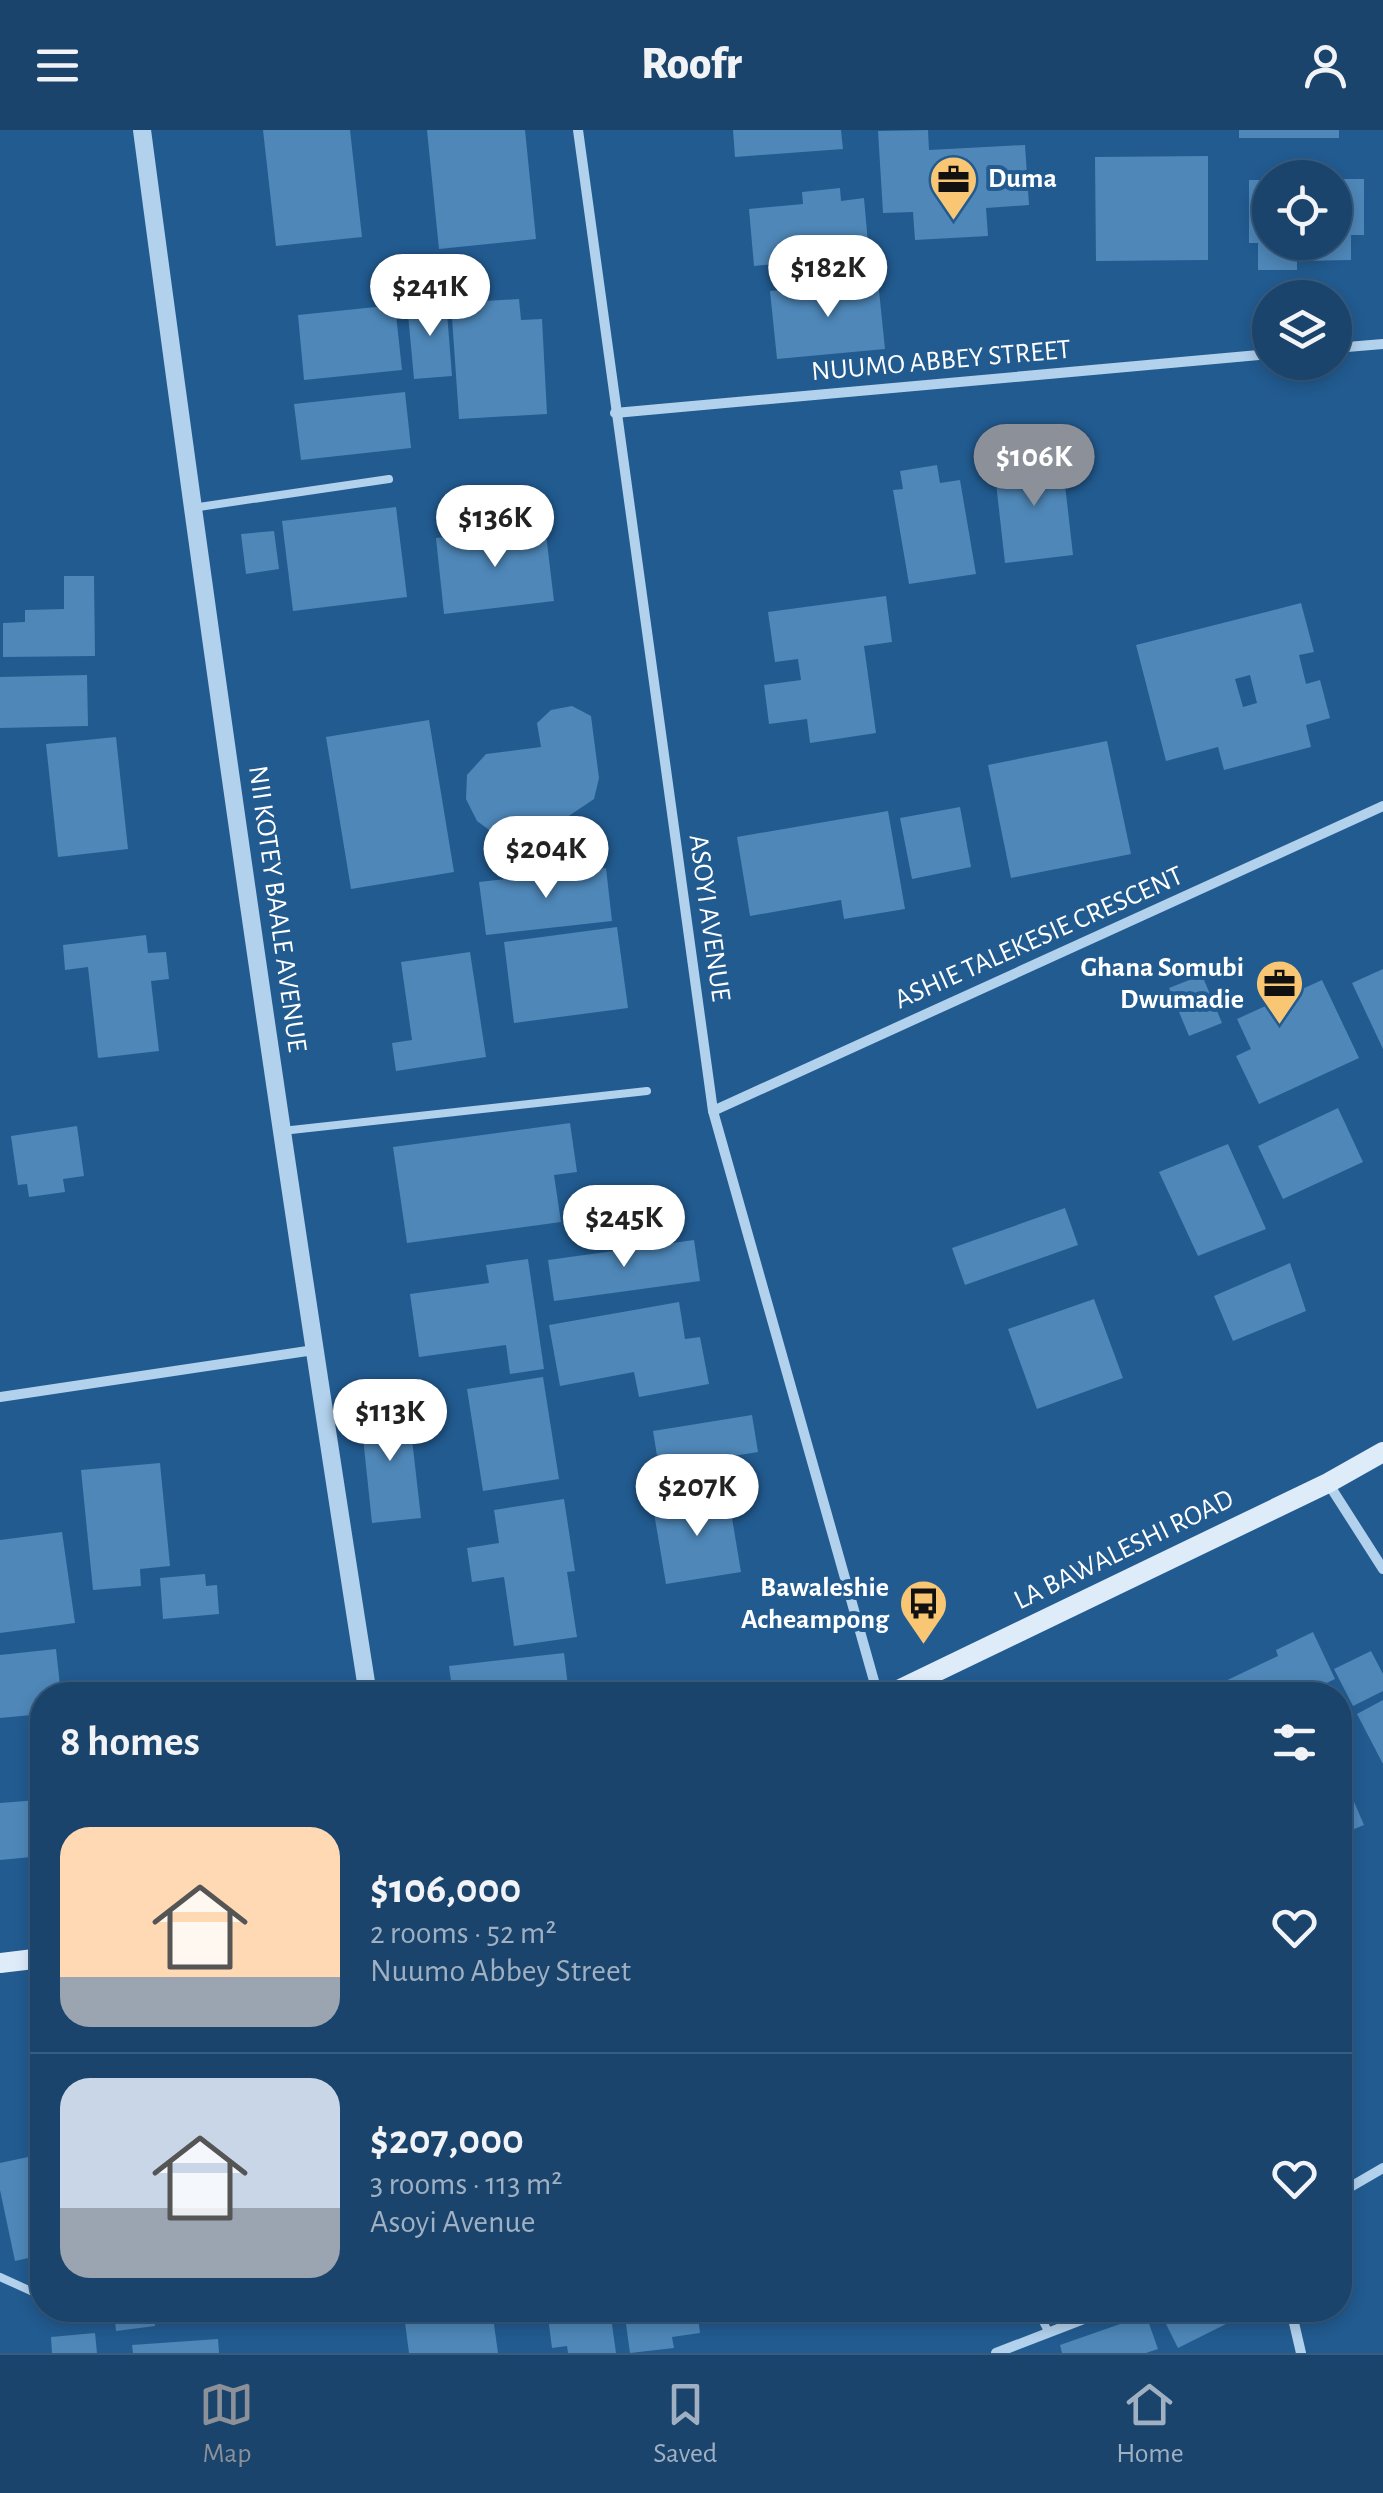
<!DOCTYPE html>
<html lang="en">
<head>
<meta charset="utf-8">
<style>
  body { margin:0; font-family:"Alegreya Sans",sans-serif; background:#274e74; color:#f1f3f6; height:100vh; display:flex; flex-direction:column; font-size:38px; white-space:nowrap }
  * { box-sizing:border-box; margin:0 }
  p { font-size:32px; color:#9fb0c2 }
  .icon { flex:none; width:55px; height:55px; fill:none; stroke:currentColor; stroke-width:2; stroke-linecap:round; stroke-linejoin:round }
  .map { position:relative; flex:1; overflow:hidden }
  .details { position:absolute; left:30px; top:1552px; width:1322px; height:640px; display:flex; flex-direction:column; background:#1a446c; border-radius:40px; box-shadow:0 5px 15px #0003,0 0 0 2px #385c7f }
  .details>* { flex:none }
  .fabs { position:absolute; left:1252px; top:30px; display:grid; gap:20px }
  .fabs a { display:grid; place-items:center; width:100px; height:100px; border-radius:50%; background:#1a446c; box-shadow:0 5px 15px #0003,0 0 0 2px #385c7f; font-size:50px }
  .price { position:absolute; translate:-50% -85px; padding:0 22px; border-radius:35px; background:#fff; color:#222; font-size:32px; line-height:65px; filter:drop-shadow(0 2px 5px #0008) }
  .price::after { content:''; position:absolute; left:50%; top:60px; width:30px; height:22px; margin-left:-15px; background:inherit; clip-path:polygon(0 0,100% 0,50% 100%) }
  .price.current { background:#8c9099; color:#fff }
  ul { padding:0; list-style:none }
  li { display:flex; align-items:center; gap:30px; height:250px; padding:0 30px }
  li+li { border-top:2px solid #385c7f }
  li span { display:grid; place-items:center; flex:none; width:280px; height:200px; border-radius:30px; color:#555 }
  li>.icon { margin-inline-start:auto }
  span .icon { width:120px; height:120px; fill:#fffc; stroke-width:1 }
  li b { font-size:42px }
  h2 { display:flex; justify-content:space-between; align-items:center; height:120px; padding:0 30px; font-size:42px }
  header { display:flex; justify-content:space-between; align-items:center; height:130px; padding:0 30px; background:#1a446c; font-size:45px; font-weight:800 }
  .dock { display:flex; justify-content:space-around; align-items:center; height:140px; border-top:2px solid #385c7f; background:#1a446c; font-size:28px; color:#9fb0c2 }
  .dock a { display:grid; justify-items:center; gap:5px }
  .dock .current { color:#8c9099 }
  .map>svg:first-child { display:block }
  .building { fill:#4e87b8; fill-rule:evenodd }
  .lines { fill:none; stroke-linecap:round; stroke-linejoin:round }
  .service { stroke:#b2d1ec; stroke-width:8 }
  .minor { stroke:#b2d1ec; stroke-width:10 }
  .tertiary { stroke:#b2d1ec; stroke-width:18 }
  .secondary { stroke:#deecfa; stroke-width:20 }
  .labels { text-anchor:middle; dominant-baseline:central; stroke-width:8; stroke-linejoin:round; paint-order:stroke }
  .poi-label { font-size:28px; font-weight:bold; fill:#fff; stroke:#225b90; text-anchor:end }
  .street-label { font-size:28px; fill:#fff; stroke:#225b90 }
</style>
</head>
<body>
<header><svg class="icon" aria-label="menu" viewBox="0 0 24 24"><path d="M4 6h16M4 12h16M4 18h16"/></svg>Roofr<svg class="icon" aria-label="person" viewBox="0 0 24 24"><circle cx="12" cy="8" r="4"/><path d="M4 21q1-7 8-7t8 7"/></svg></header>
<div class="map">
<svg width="1383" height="2223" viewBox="0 0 1383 2223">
  <rect width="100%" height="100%" fill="#225b90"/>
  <g class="building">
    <polygon points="263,0 350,0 362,107 276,116"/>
    <polygon points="427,0 525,0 536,109 439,119"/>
    <polygon points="733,0 841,0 843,19 735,27"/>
    <polygon points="928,0 929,20 1025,15 1029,75 986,78 988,106 915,110 913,82 883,83 878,1"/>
    <rect x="1239" y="0" width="100" height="8"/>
    <polygon points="1208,26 1208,130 1096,131 1095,27"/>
    <polygon points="1335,49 1364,49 1364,105 1351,105 1351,130 1297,131 1297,140 1258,140 1258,113 1249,113 1249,50 1270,50 1270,112 1335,112"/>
    <polygon points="840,58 841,71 864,68 869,125 754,136 749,79 803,74 802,62"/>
    <polygon points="878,151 885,219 777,229 770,161"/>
    <polygon points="519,169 521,190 542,189 547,284 459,289 451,173"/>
    <polygon points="446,170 452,246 414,249 407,173"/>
    <polygon points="395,175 402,240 304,250 298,185"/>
    <polygon points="405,262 411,318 301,330 294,274"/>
    <polygon points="1052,318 1054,337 1063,337 1073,425 1005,433 995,344 1020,341 1018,322"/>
    <polygon points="937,335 940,353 960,350 976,444 909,454 893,360 903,359 900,341"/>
    <polygon points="396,377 407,467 293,481 282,391"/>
    <polygon points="545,396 554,471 444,484 436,408"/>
    <polygon points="274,401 279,439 246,444 241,404"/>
    <polygon points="64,446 94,446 95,526 3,527 3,493 25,492 25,480 64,479"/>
    <polygon points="886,466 892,512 864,516 876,603 810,613 807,589 769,594 764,555 801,550 798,529 775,532 768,482"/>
    <path d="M 1301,473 L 1314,522 L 1299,525 L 1306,554 L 1320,550 L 1330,588 L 1306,595 L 1311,617 L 1224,640 L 1218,617 L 1166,631 L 1136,515 ZM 1250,545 L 1257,573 L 1243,577 L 1235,549 Z"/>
    <polygon points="87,545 88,596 0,598 0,547"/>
    <polygon points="572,576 591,586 599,648 594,669 551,698 496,705 477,691 466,669 467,645 486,624 541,617 537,593 551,580"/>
    <polygon points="429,590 454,742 351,759 326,607"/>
    <polygon points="116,607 128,719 58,727 46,614"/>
    <polygon points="1107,611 1131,724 1011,748 988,635"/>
    <polygon points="960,677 971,737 912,749 900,688"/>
    <polygon points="888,681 905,779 844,789 841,770 750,786 737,707"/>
    <polygon points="606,738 612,791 486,805 479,752"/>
    <polygon points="617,797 628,878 514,893 504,812"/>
    <polygon points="146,805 148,823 166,822 169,849 151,851 159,921 98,928 88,837 65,840 63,815"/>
    <polygon points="470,822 486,927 396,941 392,913 412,910 401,832"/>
    <polygon points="1383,839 1383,919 1352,853"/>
    <polygon points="1202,845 1222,893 1189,906 1169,858"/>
    <polygon points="1322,850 1359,928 1259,974 1236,926 1251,919 1237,889"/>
    <polygon points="1338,978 1363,1032 1283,1069 1258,1016"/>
    <polygon points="570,993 577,1042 554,1045 561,1092 407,1113 393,1017"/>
    <polygon points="77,996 84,1046 63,1049 65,1062 29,1067 27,1054 18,1055 11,1006"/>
    <polygon points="1228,1014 1266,1099 1198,1126 1159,1042"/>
    <polygon points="1065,1078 1078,1115 965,1155 952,1118"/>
    <polygon points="694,1110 700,1151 554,1171 548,1130"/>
    <polygon points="528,1129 544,1239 510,1244 506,1215 419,1227 410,1164 489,1153 486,1135"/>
    <polygon points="1290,1133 1306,1181 1233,1211 1214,1166"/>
    <polygon points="1094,1169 1123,1248 1037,1279 1008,1199"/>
    <polygon points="679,1172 685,1209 700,1207 709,1254 639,1267 634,1242 560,1256 549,1195"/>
    <polygon points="543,1247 559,1349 483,1361 467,1259"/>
    <polygon points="408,1274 421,1388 372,1393 360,1279"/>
    <polygon points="752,1285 758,1322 659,1338 653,1301"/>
    <polygon points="160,1333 170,1436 140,1439 141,1456 93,1460 81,1340"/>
    <polygon points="728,1364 741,1442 666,1454 653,1377"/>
    <polygon points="564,1369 575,1441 567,1442 577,1507 514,1516 504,1447 472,1452 467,1418 499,1413 494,1380"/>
    <polygon points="62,1402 75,1493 0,1503 0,1410"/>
    <polygon points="205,1444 206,1456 217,1455 219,1484 163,1489 160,1448"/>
    <polygon points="1313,1502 1335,1549 1302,1565 1196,1565 1278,1526 1276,1520"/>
    <polygon points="56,1519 61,1565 42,1565 42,1584 0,1588 0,1525"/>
    <polygon points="1371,1521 1383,1544 1383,1561 1353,1576 1334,1539"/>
    <polygon points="564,1523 569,1565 453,1565 449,1536"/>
    <polygon points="239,1557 239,1565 168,1565 168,1562"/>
    <polygon points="1383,1570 1383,1634 1357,1584"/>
    <polygon points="1340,1639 1364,1695 1340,1705"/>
    <polygon points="42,1642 42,1726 0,1730 0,1673 38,1670 36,1643"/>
    <polygon points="42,2024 42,2125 15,2131 0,2060 0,2033"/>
    <polygon points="114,2180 153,2180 155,2196 116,2201"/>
    <polygon points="438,2180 492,2180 498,2223 409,2223 404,2185"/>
    <polygon points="547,2180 610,2180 616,2223 568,2223 567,2216 552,2218"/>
    <polygon points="624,2180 697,2180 700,2203 672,2207 674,2218 630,2223"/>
    <polygon points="1159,2180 1246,2180 1248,2183 1178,2218"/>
    <polygon points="1146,2185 1158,2219 1146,2223 1062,2223 1060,2215"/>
    <polygon points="95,2203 97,2223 52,2223 51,2207"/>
    <polygon points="218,2209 219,2223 133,2223 132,2215"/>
  </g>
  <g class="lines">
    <g class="service">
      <polyline points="192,378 389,349"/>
      <polyline points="282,1001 647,961"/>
      <polyline points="0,2147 42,2166"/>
      <polyline points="1037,2180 1049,2203"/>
    </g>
    <g class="minor">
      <polyline points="578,0 713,981 878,1565"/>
      <polyline points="1335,218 1383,214"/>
      <polyline points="615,283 1270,224"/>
      <polyline points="713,981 1383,676"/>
      <polyline points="0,1267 314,1220"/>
      <polyline points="1328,1353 1383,1439"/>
      <polyline points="1340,2063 1383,2038"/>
      <polyline points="1291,2180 1301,2223"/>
      <polyline points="996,2223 1107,2180"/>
    </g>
    <path class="tertiary" d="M 142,0 C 211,523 286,1044 368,1565"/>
    <g class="secondary">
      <polyline points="888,1565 1328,1353 1383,1322"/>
      <polyline points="0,1833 42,1828"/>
    </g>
  </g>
  <defs>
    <symbol id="office-pin" viewBox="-11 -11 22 30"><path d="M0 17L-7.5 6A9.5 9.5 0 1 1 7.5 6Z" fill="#f9c774" stroke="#225b90"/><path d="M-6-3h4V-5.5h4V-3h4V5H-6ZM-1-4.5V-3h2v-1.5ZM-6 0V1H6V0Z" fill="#111"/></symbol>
    <symbol id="bus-pin" viewBox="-11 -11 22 30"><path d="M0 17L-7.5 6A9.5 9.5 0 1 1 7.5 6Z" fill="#f9c774" stroke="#225b90"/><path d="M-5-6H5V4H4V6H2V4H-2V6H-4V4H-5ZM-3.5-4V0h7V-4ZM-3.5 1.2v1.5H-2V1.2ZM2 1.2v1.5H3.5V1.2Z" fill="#111"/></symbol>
  </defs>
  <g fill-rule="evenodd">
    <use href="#office-pin" x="926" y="22" width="55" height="75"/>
    <use href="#office-pin" x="1252" y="826" width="55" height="75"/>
    <use href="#bus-pin" x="896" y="1446" width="55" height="75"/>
  </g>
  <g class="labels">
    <g class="poi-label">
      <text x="988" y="49" text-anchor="start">Duma</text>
      <text x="1244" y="838">Ghana Somubi<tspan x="1244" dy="32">Dwumadie</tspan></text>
      <text x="889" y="1458">Bawaleshie<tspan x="889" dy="32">Acheampong</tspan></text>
    </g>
    <g class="street-label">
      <text transform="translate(941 231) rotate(-5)">NUUMO ABBEY STREET</text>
      <text transform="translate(277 779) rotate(82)">NII KOTEY BAALE AVENUE</text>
      <text transform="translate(709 788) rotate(82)">ASOYI AVENUE</text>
      <text transform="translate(1039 808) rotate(-24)">ASHIE TALEKESIE CRESCENT</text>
      <text transform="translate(1124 1420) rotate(-26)">LA BAWALESHI ROAD</text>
    </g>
  </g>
</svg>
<div class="fabs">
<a><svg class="icon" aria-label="locate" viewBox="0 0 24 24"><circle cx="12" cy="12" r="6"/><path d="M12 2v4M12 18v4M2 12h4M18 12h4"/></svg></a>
<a><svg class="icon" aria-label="layers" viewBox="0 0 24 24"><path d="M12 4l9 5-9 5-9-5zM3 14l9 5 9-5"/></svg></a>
</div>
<b class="price" style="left:828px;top:190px">$182K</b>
<b class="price" style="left:430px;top:209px">$241K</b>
<b class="price current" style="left:1034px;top:379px">$106K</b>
<b class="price" style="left:495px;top:440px">$136K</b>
<b class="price" style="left:546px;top:771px">$204K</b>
<b class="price" style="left:624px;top:1140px">$245K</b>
<b class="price" style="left:390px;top:1334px">$113K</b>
<b class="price" style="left:697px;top:1409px">$207K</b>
<section class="details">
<h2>8 homes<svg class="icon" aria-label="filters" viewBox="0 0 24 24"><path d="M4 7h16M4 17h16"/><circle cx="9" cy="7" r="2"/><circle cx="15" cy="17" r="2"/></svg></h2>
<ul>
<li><span style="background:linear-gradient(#ffd9b3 75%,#9aa5b1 0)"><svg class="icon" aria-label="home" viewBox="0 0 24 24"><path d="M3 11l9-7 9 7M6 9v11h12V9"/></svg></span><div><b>$106,000</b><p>2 rooms · 52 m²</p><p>Nuumo Abbey Street</p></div><svg class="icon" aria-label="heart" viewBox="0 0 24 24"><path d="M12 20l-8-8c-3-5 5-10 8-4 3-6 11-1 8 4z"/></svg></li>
<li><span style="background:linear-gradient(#c9d6e8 65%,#9aa5b1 0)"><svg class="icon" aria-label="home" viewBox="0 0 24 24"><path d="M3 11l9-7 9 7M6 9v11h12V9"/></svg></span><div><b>$207,000</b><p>3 rooms · 113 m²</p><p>Asoyi Avenue</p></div><svg class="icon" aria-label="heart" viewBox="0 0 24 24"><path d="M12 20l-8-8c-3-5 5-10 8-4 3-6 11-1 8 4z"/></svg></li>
</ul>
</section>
</div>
<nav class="dock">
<a class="current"><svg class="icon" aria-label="map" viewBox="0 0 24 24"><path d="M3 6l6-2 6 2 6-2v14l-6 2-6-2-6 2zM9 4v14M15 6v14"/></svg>Map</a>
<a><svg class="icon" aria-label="saved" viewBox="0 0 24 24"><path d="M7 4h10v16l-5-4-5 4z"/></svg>Saved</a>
<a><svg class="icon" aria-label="home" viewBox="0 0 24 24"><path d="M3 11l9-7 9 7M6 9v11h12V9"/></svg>Home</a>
</nav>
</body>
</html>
